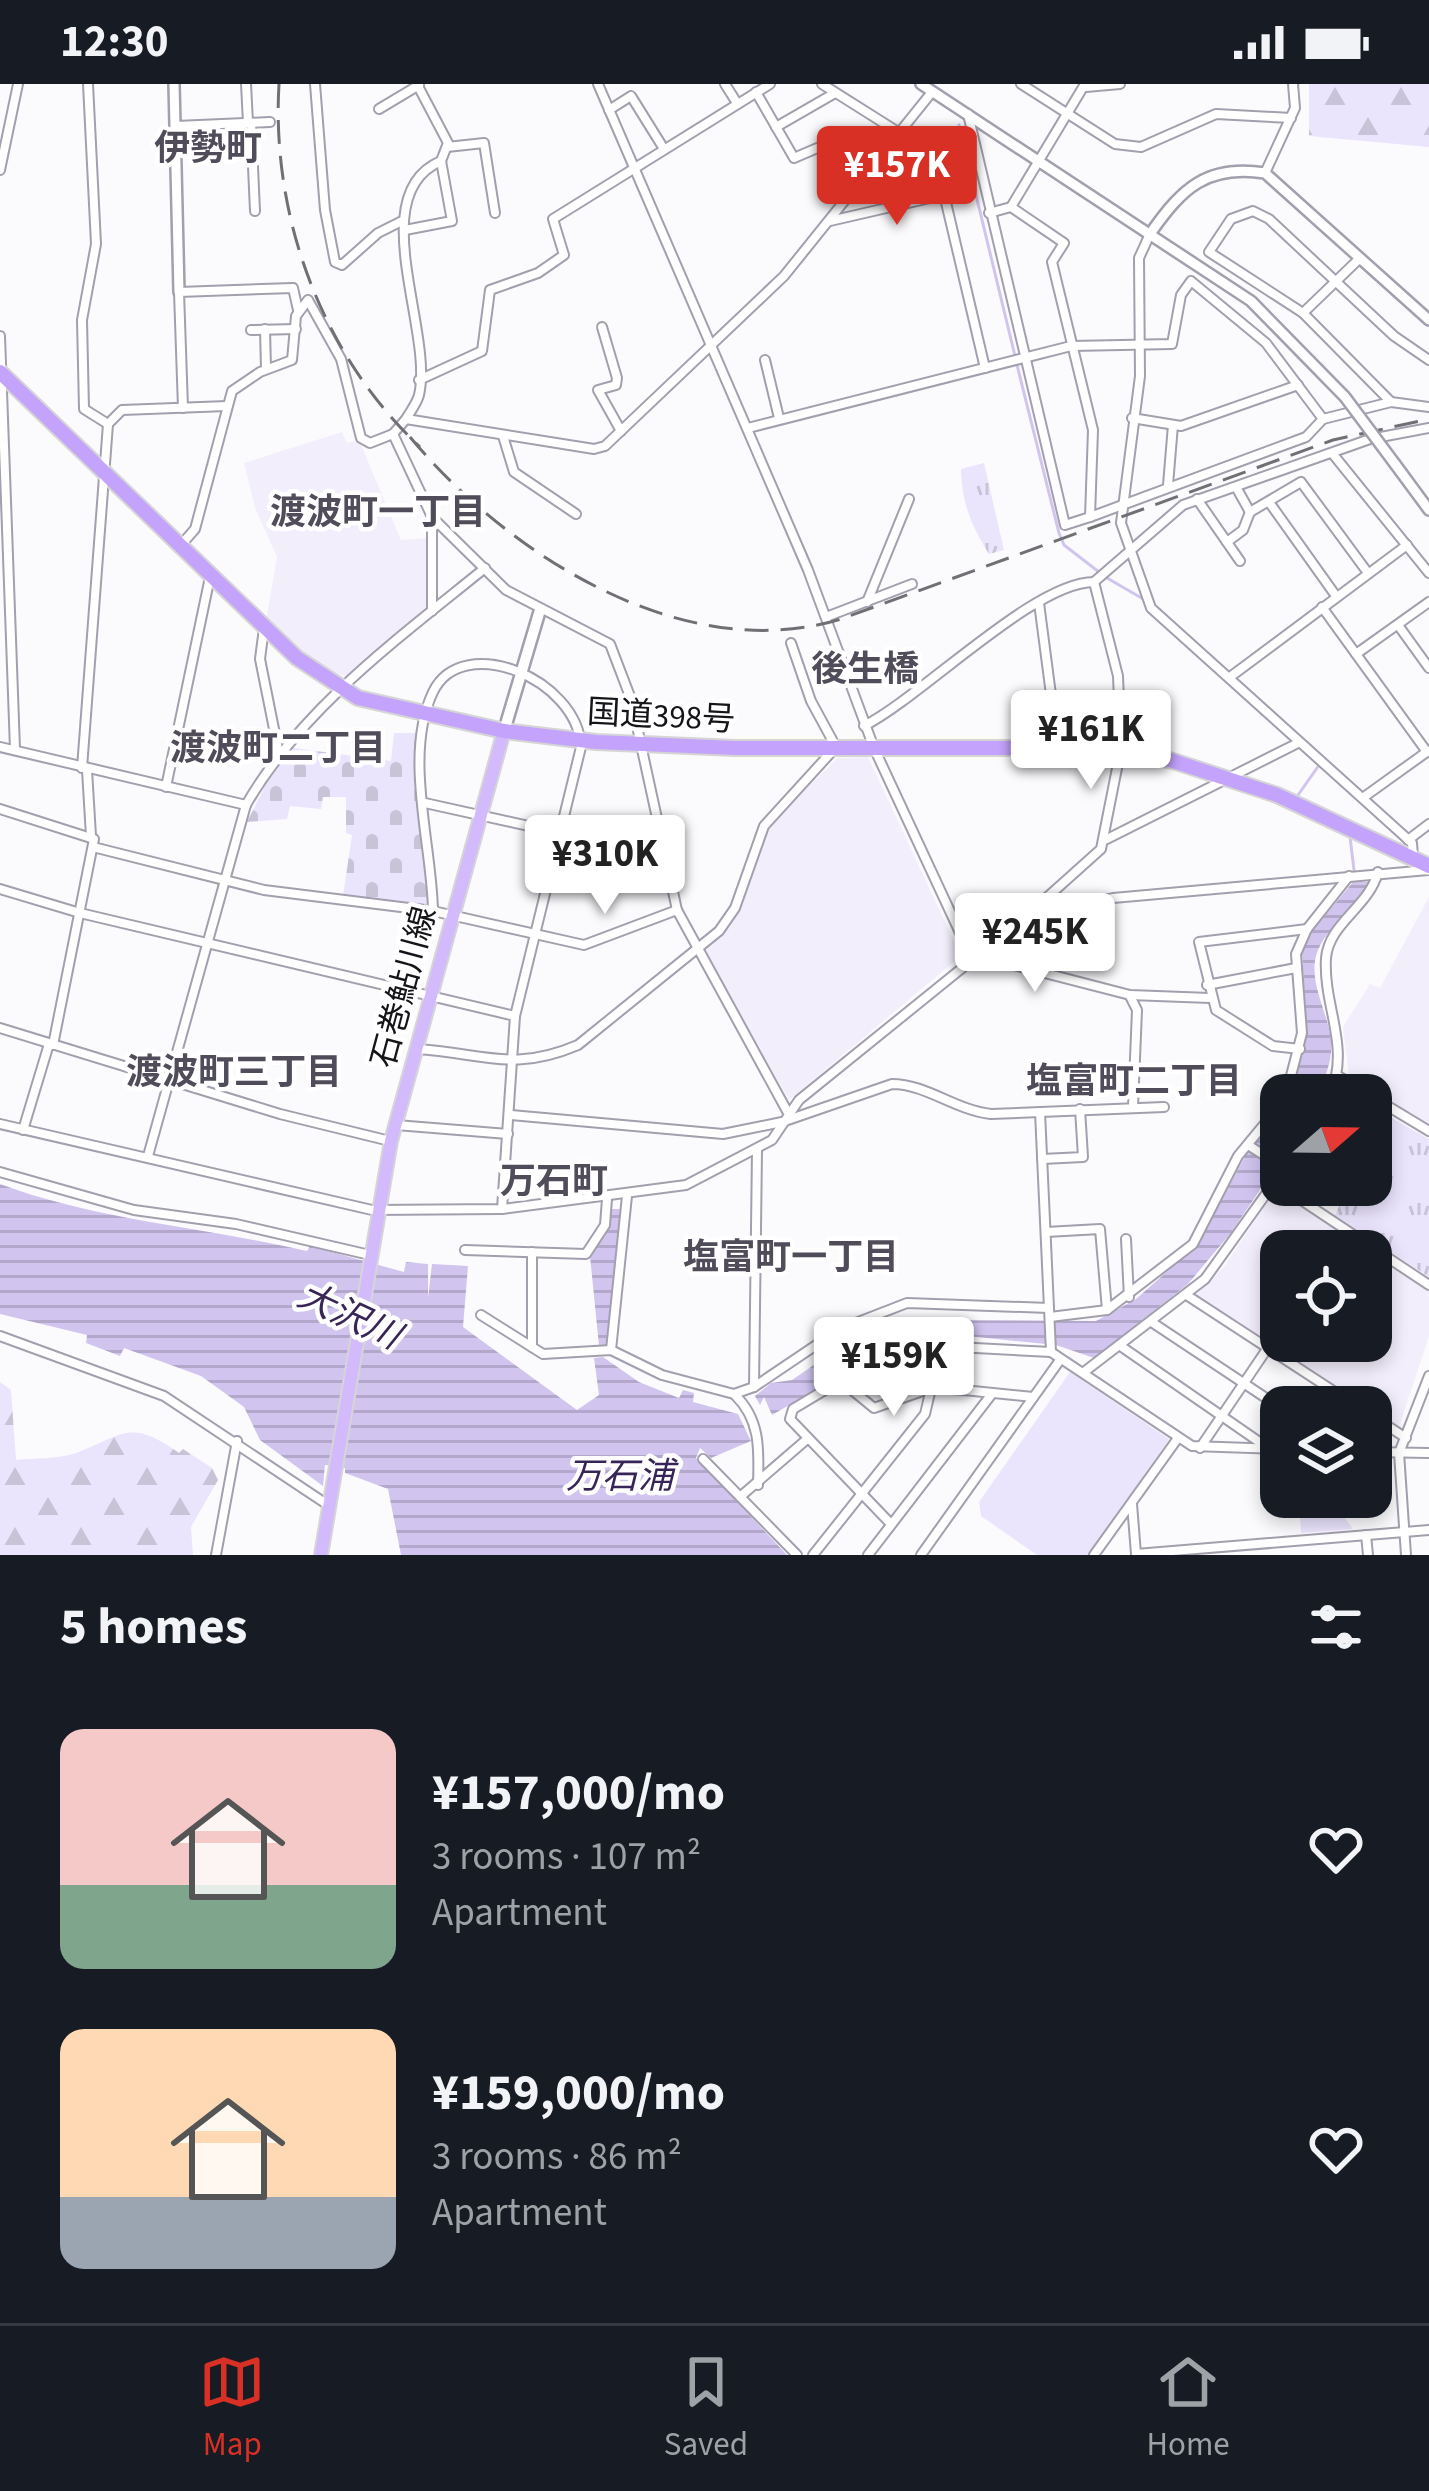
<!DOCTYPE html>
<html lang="en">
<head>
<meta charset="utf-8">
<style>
  body { margin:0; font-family:"Source Sans 3","Noto Sans JP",sans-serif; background:#20242c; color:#f1f3f6; height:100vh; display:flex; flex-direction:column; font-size:45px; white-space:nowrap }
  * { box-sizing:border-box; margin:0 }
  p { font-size:39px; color:#9ea1a6 }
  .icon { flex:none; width:66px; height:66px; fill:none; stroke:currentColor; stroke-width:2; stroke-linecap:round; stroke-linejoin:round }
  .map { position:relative; height:1471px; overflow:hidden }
  .side { display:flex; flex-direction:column; background:#171b24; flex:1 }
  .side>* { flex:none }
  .needle { width:78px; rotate:70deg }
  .controls { position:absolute; left:1260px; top:990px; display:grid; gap:24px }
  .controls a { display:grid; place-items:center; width:132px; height:132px; border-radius:24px; background:#171b24; box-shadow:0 6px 18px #0003; font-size:60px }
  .price { position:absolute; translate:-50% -102px; padding:0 27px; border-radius:12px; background:#fff; color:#222; font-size:39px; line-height:78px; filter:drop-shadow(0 3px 6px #0008) }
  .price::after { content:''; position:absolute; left:50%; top:72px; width:36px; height:27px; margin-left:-18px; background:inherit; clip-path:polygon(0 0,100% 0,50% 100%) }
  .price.selected { background:#d93025; color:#fff }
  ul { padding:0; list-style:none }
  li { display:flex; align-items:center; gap:36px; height:300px; padding:0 60px }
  li span { display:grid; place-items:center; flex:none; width:336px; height:240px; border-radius:24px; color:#555 }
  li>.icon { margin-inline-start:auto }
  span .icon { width:144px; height:144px; fill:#fffc; stroke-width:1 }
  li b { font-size:51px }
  h2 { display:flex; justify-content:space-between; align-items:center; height:144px; padding:0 60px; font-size:51px }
  .status { display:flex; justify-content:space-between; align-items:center; height:84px; padding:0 60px; background:#171b24; direction:ltr }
  .status svg { height:33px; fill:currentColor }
  .tabs { display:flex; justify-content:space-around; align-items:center; height:168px; border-top:3px solid #363941; background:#171b24; font-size:33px; color:#9ea1a6 }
  .tabs a { display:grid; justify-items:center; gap:6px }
  .tabs .selected { color:#d93025 }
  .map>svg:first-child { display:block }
  .built { fill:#f2eefc }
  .grass { fill:url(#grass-tufts) }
  .forest { fill:url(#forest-firs) }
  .cemetery { fill:url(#cemetery-stones) }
  .pitch { fill:#ebe4fd }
  .water { fill:url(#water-rules) }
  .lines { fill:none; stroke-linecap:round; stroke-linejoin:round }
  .stream { stroke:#d1c5ef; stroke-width:3 }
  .minor-casing { stroke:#a39fad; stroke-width:12 }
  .tertiary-casing { stroke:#a39fad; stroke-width:14 }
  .secondary-casing { stroke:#a39fad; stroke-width:15 }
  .primary-casing { stroke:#d5d5d6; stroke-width:16 }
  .trunk-casing { stroke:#d5d5d6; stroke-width:18 }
  .minor { stroke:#fff; stroke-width:8 }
  .tertiary { stroke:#fff; stroke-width:9 }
  .secondary { stroke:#fff; stroke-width:10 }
  .primary { stroke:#d2bafd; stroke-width:12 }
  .trunk { stroke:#c3a3fc; stroke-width:14 }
  .rail { stroke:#707074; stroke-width:3; stroke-dasharray:24 12; stroke-linecap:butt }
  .tertiary-bridge-casing { stroke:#a39fad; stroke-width:14; stroke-linecap:butt }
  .tertiary-bridge { stroke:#fff; stroke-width:9 }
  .labels { text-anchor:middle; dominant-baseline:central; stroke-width:9; stroke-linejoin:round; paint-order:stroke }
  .street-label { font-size:33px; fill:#151419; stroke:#fff }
  .neighbourhood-label { font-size:36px; font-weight:bold; fill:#504c59; stroke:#fff }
  .water-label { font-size:36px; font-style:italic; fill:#382558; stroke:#fff }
</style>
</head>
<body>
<div class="status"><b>12:30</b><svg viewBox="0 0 49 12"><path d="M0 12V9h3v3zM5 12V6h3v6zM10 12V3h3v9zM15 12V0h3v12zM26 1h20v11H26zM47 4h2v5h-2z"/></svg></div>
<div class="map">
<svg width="1429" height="1471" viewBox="0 0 1429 1471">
  <defs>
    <pattern id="grass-tufts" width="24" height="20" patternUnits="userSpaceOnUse" patternTransform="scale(3)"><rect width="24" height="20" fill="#ebe4fd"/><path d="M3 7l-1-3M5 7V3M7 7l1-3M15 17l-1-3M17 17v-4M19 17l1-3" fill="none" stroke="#c9c3d8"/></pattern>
    <pattern id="forest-firs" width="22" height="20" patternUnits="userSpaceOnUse" patternTransform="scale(3)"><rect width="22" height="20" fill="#ebe4fd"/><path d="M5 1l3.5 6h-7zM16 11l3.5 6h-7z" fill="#c9c3d8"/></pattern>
    <pattern id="cemetery-stones" width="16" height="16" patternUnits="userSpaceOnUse" patternTransform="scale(3)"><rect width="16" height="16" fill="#ebe4fd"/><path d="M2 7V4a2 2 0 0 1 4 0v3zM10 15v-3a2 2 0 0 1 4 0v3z" fill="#c9c3d8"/></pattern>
    <pattern id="water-rules" width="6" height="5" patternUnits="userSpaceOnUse" patternTransform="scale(3)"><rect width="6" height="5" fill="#d1c5ef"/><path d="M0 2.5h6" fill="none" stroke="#b3a8cc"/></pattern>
  </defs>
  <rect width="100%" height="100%" fill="#fbfbfe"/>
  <g class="built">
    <polygon points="342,348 347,359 359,356 401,456 428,454 427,523 346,593 315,581 266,537 277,473 255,424 244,379"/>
    <polygon points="868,673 961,872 789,1016 703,864 723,849 735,829 749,781 772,737 838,674"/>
    <polygon points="1429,813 1429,1041 1349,993 1343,943 1370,900 1380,904"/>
    <polygon points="1276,1105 1369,1167 1281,1167 1281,1257 1371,1257 1371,1168 1429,1207 1429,1252 1399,1343 1195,1212 1224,1183"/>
  </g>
  <g class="grass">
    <path d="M 984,379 L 1004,466 L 989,470 C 971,441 962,420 961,385 Z"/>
    <polygon points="1383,1029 1429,1055 1429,1193 1335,1131 1349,1101 1371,1101 1371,1055"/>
    <polygon points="1299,1413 1330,1413 1353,1445 1301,1449"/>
  </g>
  <g class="forest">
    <polygon points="1309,0 1429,0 1429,63 1309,52"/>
    <path d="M 0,1298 L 11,1306 L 16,1376 C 34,1374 56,1375 73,1370 C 124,1352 128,1333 179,1369 L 183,1365 L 212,1384 L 218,1396 L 191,1443 L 193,1471 L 0,1471 Z"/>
  </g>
  <polygon class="cemetery" points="394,649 420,649 430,822 343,812 352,751 346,749 346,713 323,713 321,725 290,722 287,735 247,738 273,686 294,664 391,677"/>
  <polygon class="pitch" points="1070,1288 1169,1355 1088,1471 1037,1471 981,1432 979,1418"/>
  <g class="water">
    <path d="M 1353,798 L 1371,798 C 1365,825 1326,837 1316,872 C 1309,899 1328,929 1331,956 C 1333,976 1325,993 1318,1011 L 1292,1011 L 1307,949 L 1302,869 L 1313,846 Z"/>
    <polygon points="1281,1034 1281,1075 1230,1150 1188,1200 1094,1274 1056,1261 938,1249 857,1282 772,1331 764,1313 760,1321 755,1312 771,1299 792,1296 853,1254 906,1236 1096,1237 1136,1215 1197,1161 1249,1065"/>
    <path d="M 0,1100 C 100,1137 204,1143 307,1167 L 310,1162 L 404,1188 L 406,1178 L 428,1180 L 428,1214 L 432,1180 L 468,1182 L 463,1243 L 577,1326 L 599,1311 L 594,1274 L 603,1273 L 639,1298 L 679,1314 L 683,1306 L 694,1309 L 693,1318 L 738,1330 L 751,1357 L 711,1374 L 700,1364 L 696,1374 L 787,1471 L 401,1471 L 388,1405 L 345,1389 L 345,1384 L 325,1381 L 323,1402 L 260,1356 L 244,1323 L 201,1292 L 124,1264 L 120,1272 L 86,1259 L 87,1251 L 0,1230 Z"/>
    <polygon points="612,1125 620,1125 609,1263 599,1262 590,1172 608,1144"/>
  </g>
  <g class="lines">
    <g class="stream">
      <polyline points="959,41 1015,272"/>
      <polyline points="1017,281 1059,449 1064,461 1099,488"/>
      <polyline points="1107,494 1145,516"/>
      <polyline points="1153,521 1324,674 1296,714"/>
      <polyline points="1350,753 1354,786"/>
    </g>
    <defs>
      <g id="minor">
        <polyline points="88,0 96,160 82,236 84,325 108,340"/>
        <polyline points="246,0 248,39"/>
        <polyline points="315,0 325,126 335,178 342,181 378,149 404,136"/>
        <polyline points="598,0 808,486 874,664 975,881 1010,880 1130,911 1210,914"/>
        <polyline points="725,0 737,19"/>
        <polyline points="822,0 898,48"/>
        <polyline points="1021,0 1115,60 1141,63 1216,30 1291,34"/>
        <polyline points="1086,3 1120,0"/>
        <polyline points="756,8 794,74 829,59 870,84"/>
        <polyline points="379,25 419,1"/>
        <polyline points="609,26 631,12 664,65"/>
        <polyline points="968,30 1065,441 1090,433 1093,346 1052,178 1064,159 1011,123"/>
        <polyline points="251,39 255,127"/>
        <polyline points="176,42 270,38"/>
        <polyline points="776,43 835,9"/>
        <polyline points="447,63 484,59 495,129"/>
        <polyline points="0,86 18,0"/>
        <polyline points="1265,89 1295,24 1293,0"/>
        <polyline points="944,110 985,284"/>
        <polyline points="989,129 1011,123 1085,0"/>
        <polyline points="830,137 956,108"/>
        <polyline points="405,146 452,137 441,77"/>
        <polyline points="1150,150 1139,174 1140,292 1121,439 1151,524 1412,759 1413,772"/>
        <polyline points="1303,229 1359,175"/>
        <polyline points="602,243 617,294 616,301 598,306 621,347"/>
        <polyline points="265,245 266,285"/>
        <polyline points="251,246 296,245"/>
        <polyline points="0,252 15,665"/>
        <polyline points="765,276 779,334"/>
        <polyline points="419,296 482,267 490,206 538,189 564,171 553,135 770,0"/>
        <polyline points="1391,318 1303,229 1209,168 1231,135 1253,127 1269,135 1394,252 1429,276"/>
        <polyline points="183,324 179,208 293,204 298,226"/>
        <polyline points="1132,334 1181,342 1298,301"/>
        <path d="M 406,335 C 410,328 417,319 419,311 C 434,247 363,110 441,77 L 448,59 L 418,2"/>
        <polyline points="748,344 1071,262 1172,260 1181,211 1191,197 1266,259 1323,335"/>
        <polyline points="503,352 514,388 576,430"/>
        <polyline points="1332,369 1429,489"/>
        <polyline points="1168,401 1173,341"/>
        <polyline points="1236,403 1250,428"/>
        <polyline points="1197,415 1240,477"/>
        <polyline points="1269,418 1336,512"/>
        <polyline points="1090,433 1306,353 1323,335 1391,318 1429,323"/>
        <polyline points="433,434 506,506 610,560 631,615 677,826 787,1027"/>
        <polyline points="1227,458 1243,446 1250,428 1301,398 1368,489"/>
        <polyline points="181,461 195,445 232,307 260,288 292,276 296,232 308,216 341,275 361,354 370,359 393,350"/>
        <polyline points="867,518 909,415"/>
        <polyline points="1039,519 1058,664"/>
        <polyline points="1322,523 1427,668"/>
        <polyline points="432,527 432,433 393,350 406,335 594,365 605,362 784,192 932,8"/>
        <polyline points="826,533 912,500"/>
        <polyline points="1398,541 1429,584"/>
        <polyline points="264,544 260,575 279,670"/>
        <polyline points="1356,570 1429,518"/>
        <polyline points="1230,593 1407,461"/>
        <path d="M 864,642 C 924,611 1034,498 1094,498 L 1183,421 L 1370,355 L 1429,344"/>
        <polyline points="0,663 246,721"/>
        <polyline points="82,684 108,340 122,326 227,322"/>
        <polyline points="87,686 91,752"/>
        <polyline points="166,703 210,493"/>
        <polyline points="1364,713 1428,667"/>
        <polyline points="425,719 596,757 658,741"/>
        <polyline points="0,725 94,755 53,961"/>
        <polyline points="1107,755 1298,659"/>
        <polyline points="1408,756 1429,740"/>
        <polyline points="93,763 264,806 433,827 584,861 677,826"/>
        <polyline points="0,805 80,829 515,932"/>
        <path d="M 433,827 C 432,760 403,671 433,608 C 462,547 578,595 581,663 L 515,932 L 502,1125"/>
        <polyline points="1026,833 1113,814 1428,786"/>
        <polyline points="1207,901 1296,884"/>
        <polyline points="1130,912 1137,926 1133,1023"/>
        <polyline points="0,944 280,1030 390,1057"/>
        <path d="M 416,965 C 484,969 512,989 578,961 L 719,847 L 735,824 L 764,742 L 836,663 L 811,617 L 791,559"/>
        <polyline points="1300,965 1273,962 1216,926 1199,858 1307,845"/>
        <polyline points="1338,992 1370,1011"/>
        <polyline points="1286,1011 1302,949 1296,870 1307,845 1349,792"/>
        <path d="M 1330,1011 C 1351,962 1323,923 1326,874 C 1329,839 1369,823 1378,788"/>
        <polyline points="1371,1012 1429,1047"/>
        <polyline points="1040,1028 1051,1268 1192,1362 1281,1365"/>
        <path d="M 511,1031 L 723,1050 L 782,1038 L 892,1000 C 926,1000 955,1026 991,1030 L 1164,1023"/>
        <polyline points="0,1040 372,1126 502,1125 686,1101 772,1056 799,1016 1024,834 1101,765 1121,664 1118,592 1094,498"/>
        <polyline points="396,1041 508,1050"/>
        <polyline points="23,1046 49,960"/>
        <polyline points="1248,1061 1281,1082"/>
        <path d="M 148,1072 L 246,721 C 301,625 400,553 485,484"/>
        <polyline points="1042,1075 1083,1073 1080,1025"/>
        <polyline points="0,1088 134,1126 236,1140 370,1171"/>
        <polyline points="1274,1098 1429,1201"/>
        <polyline points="1046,1148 1100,1145 1107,1226"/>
        <polyline points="1126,1155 1129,1213"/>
        <polyline points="465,1166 586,1170 605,1141 607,1115"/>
        <polyline points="532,1168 532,1263"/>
        <polyline points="1188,1212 1358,1323"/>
        <polyline points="481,1231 543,1270 611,1266 662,1291 734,1310 754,1303 840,1245 907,1219 1049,1224"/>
        <polyline points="1050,1233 1107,1226 1193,1160 1238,1072 1281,1020"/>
        <polyline points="1153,1239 1281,1324"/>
        <polyline points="0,1252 164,1312 328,1421"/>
        <polyline points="1122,1263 1268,1364"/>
        <polyline points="611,1266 627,1112"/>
        <polyline points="1084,1288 1205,1195 1281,1089"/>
        <polyline points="841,1297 874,1324 934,1303 1033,1313"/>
        <polyline points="754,1303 757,1066"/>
        <path d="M 735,1311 C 761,1336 759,1367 758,1401"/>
        <polyline points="1371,1331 1406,1354"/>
        <polyline points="1200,1364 1267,1265"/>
        <polyline points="1371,1368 1429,1369"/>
        <polyline points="703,1375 797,1471"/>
        <polyline points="741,1412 806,1356"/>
        <polyline points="1132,1420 1136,1470"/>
        <polyline points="891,1440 790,1335 793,1325 860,1285 919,1261 1051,1268"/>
        <polyline points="1366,1451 1368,1471"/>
        <polyline points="1136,1470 1429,1446"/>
        <polyline points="216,1471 237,1357"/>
        <polyline points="813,1471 925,1330 941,1262"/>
        <polyline points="868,1471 991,1311"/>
        <polyline points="921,1471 1060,1276"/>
        <polyline points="1094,1471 1178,1354"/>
        <polyline points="1406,1471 1399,1369 1429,1292"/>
      </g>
      <g id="tertiary">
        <polyline points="174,0 179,208"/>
        <polyline points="921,0 1251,217 1345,313"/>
        <path d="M 1150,150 C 1182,104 1207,80 1265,89 L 1429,236"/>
        <polyline points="1395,380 1429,426"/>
      </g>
      <polyline id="secondary" points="504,647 540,526"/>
      <polyline id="primary" points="321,1471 391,1057 504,647"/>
      <polyline id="trunk" points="0,288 297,574 358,614 504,647 596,658 735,664 1058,664 1170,676 1277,711 1429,782"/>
    </defs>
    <use href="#minor" class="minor-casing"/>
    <use href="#tertiary" class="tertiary-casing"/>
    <use href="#secondary" class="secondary-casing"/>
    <use href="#primary" class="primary-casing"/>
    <use href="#trunk" class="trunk-casing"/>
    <use href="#minor" class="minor"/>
    <use href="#tertiary" class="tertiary"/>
    <use href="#secondary" class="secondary"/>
    <use href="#primary" class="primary"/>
    <use href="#trunk" class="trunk"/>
    <g class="rail">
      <path d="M 279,0 C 271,133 322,271 420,363"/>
      <path d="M 410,353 C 508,471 684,583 841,535 L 1333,356 L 1429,335"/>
    </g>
    <defs>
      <polyline id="tertiary-bridge" points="1345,313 1395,380"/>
    </defs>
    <use href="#tertiary-bridge" class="tertiary-bridge-casing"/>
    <use href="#tertiary-bridge" class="tertiary-bridge"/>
  </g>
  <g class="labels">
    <g class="street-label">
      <text transform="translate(661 632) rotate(3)">国道398号</text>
      <text transform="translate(404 903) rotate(-75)">石巻鮎川線</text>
    </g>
    <g class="neighbourhood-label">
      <text x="208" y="64">伊勢町</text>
      <text x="378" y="428">渡波町一丁目</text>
      <text x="865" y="585">後生橋</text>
      <text x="278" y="664">渡波町二丁目</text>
      <text x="234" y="988">渡波町三丁目</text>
      <text x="1134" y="997">塩富町二丁目</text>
      <text x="554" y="1097">万石町</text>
      <text x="791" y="1173">塩富町一丁目</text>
    </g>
    <g class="water-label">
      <text transform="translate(349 1232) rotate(25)">大沢川</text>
      <text x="620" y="1392">万石浦</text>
    </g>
  </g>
</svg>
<div class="controls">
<a><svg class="needle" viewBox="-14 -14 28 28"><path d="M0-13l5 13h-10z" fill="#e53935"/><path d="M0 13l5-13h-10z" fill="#9ea1a6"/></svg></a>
<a><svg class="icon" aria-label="locate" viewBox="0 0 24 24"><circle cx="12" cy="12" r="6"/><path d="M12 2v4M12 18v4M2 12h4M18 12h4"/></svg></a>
<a><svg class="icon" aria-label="layers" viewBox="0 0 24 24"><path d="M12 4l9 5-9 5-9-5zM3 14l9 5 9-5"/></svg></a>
</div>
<b class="price selected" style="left:897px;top:144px">¥157K</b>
<b class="price" style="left:1091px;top:708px">¥161K</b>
<b class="price" style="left:605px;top:833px">¥310K</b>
<b class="price" style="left:1035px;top:911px">¥245K</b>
<b class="price" style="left:894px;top:1335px">¥159K</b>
</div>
<section class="side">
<h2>5 homes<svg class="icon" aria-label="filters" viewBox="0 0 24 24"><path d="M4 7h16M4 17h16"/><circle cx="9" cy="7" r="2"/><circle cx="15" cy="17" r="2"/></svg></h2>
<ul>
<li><span style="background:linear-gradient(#f6c9c9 65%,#7fa58c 0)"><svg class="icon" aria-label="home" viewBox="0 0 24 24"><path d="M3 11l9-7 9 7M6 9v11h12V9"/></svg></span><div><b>¥157,000/mo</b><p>3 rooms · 107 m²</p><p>Apartment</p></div><svg class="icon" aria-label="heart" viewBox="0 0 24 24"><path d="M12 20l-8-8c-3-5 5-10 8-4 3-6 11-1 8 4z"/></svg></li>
<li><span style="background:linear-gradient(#ffd9b3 70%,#9aa5b1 0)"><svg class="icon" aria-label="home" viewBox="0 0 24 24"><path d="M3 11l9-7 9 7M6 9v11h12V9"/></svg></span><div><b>¥159,000/mo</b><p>3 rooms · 86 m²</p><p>Apartment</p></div><svg class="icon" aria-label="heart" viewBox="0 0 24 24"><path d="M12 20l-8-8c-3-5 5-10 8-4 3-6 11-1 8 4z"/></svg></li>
</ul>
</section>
<nav class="tabs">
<a class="selected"><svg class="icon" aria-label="map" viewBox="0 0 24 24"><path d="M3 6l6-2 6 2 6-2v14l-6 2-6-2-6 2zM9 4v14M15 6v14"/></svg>Map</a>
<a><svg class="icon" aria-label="saved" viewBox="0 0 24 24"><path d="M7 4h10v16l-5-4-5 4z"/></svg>Saved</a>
<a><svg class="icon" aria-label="home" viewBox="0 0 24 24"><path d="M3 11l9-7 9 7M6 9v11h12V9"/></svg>Home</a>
</nav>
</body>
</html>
